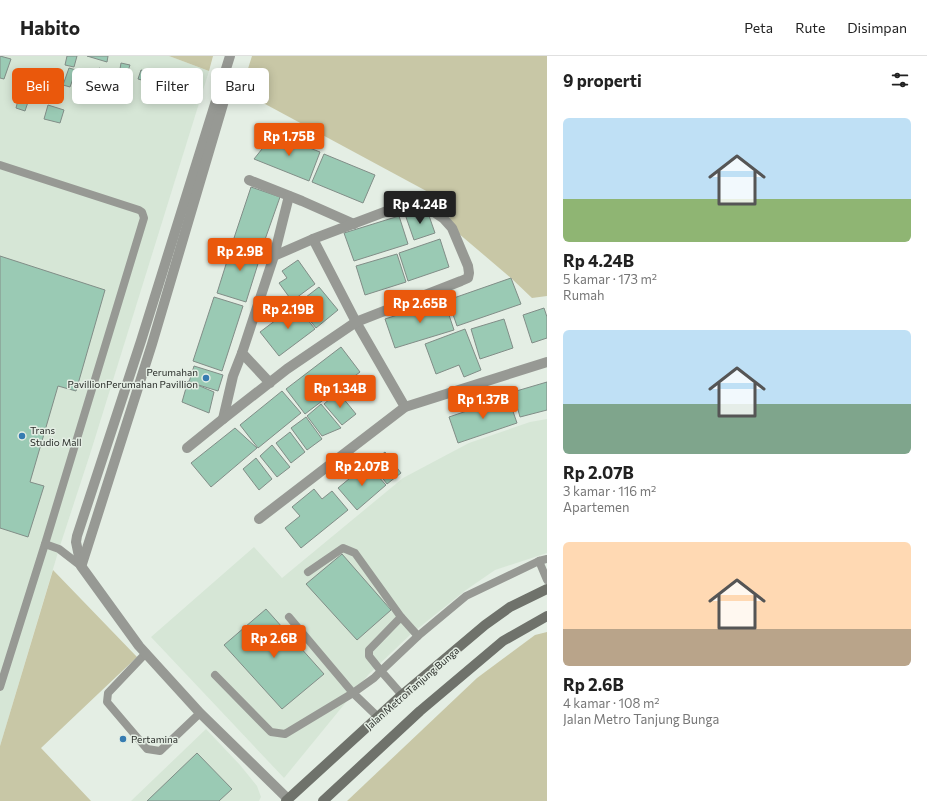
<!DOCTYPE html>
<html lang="id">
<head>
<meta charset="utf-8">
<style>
  body { margin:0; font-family:Commissioner,sans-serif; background:#f2f2f2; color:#222; height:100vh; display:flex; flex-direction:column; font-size:15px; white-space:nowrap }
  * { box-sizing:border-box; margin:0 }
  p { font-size:13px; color:#767676 }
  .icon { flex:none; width:22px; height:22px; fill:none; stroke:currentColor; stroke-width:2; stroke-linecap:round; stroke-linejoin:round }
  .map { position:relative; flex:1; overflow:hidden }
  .panel { display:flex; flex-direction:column; background:#fff; width:380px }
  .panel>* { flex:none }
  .hud { position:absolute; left:12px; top:12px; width:380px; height:36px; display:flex; gap:8px }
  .price { position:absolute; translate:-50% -34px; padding:0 9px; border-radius:4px; background:#ea580c; color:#fff; font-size:13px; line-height:26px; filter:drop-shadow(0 1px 2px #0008) }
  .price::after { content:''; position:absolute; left:50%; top:24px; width:12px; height:9px; margin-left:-6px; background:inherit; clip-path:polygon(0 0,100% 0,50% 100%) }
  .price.current { background:#222; color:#fff }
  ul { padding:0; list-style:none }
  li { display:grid; align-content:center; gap:8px; height:212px; padding:0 16px }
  li span { display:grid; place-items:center; height:124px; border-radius:6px; color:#555 }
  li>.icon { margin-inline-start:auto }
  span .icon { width:72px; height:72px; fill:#fffc; stroke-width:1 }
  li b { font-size:17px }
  h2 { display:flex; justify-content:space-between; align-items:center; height:48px; padding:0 16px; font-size:17px }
  .tag { padding:0 14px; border-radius:6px; background:#fff; box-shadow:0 2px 10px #0003; font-size:14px; line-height:36px }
  .tag.current { background:#ea580c; color:#fff }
  header { display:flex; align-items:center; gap:24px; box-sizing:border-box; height:56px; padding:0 20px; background:#fff; border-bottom:1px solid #e0e0e0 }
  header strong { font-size:19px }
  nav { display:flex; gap:22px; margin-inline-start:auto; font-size:14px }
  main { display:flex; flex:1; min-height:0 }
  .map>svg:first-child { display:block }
  .built { fill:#d6e6d6 }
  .green { fill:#c8c7a6 }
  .building { fill:#9acab4; stroke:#818d87 }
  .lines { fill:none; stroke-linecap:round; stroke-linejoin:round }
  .lane { stroke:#979994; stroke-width:8 }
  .street { stroke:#979994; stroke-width:10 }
  .secondary { stroke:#6f726b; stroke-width:10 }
  .poi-dot { fill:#367cb1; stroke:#e4eee4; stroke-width:1.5 }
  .labels { text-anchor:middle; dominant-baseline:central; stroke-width:3; stroke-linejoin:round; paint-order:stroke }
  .poi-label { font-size:10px; fill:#2a2e2a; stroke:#e4eee4; text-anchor:start }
  .street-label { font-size:10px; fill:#2a2e2a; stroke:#e4eee4 }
</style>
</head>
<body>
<header>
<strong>Habito</strong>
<nav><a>Peta</a><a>Rute</a><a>Disimpan</a></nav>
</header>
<main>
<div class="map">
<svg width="547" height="745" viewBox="0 0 547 745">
  <rect width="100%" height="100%" fill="#e4eee4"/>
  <g class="built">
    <polygon points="0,0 169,0 209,15 91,395 59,493 0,690"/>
    <polygon points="547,363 547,497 495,514 466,534 411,578 369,618 284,722 151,581 254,491 282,522 403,422 469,387 530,366"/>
    <polygon points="206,673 240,709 257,730 261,741 259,745 131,745"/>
  </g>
  <g class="green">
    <polygon points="169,0 213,0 209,15"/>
    <polygon points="252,0 547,0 547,240 532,242 511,222 458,177 450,163 443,144 241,35"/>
    <polygon points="53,514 137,601 41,692 91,745 0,745 0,690"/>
    <polygon points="547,576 547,745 347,745 477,622 535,579"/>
  </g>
  <g class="building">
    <polygon points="0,0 11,3 4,23 0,22"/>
    <polygon points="67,0 77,0 74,11 65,9"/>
    <polygon points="87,0 108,0 107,6"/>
    <polygon points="121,7 130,9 128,15 120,13"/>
    <polygon points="69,12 76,14 70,31 63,29"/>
    <polygon points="99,12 108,15 104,27 95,24"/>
    <polygon points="141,14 161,19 159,29 138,23"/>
    <polygon points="91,26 103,30 101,38 89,35"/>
    <polygon points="19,40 29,43 25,55 16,52"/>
    <polygon points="48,49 64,54 60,67 44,63"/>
    <polygon points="274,78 320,96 309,125 254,103"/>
    <polygon points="324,98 375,119 363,147 312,126"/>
    <polygon points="251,131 280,141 262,192 234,182"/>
    <polygon points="427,154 435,177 414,184 406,161"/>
    <polygon points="399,160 408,188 354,205 344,177"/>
    <polygon points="440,183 449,211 408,225 399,197"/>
    <polygon points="233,186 262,195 246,246 217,237"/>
    <polygon points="397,198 406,226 365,239 356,210"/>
    <polygon points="0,200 105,234 76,335 58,330 30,426 44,430 28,481 0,472"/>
    <polygon points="298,204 315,228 292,245 279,227 287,222 282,215"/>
    <polygon points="511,222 521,248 457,270 448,244"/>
    <polygon points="319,231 338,254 316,272 297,248"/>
    <polygon points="214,241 243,250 222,315 193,305"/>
    <polygon points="444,244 454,274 395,292 385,263"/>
    <polygon points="296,249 315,273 279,300 260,276"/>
    <polygon points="544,252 547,261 547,282 532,287 523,259"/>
    <polygon points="504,263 513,292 480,303 471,273"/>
    <polygon points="465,273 481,314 464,321 459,309 436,318 425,288"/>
    <polygon points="341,291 360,316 305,358 286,333"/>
    <polygon points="194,310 223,319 218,335 189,326"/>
    <polygon points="188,325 214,336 209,357 182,346"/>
    <polygon points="547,326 547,354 520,361 513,336"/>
    <polygon points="282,335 301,357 258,392 240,369"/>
    <polygon points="338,336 356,358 342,369 324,348"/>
    <polygon points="508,341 517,367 458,387 449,361"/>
    <polygon points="321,348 341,372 322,380 307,360"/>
    <polygon points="306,361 322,383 307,394 291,372"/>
    <polygon points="235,372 257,392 211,431 191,407"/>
    <polygon points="290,376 305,396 291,407 276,387"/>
    <polygon points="272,389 290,411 277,421 260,400"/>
    <polygon points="385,396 401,417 387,428 371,407"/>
    <polygon points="256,402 272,423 259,434 243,413"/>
    <polygon points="367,408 386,429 357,454 338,432"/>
    <polygon points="314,433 322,443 332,435 348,454 301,492 285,472 300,460 292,451"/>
    <polygon points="342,498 391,554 357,584 306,528"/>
    <polygon points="266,553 324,618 282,653 224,589"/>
    <polygon points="197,697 232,733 219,745 147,745"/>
  </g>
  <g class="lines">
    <g class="lane">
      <polyline points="0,109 139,154 142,156 144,162 45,488 0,631"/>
      <polyline points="45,488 59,493 81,510"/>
      <polyline points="539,505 547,524"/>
      <polyline points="308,516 343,492 355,497 401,561"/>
      <polyline points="289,561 353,637 378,661"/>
      <polyline points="146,597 108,637 107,646 147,693 160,695 200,657"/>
      <polyline points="215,619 271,676 285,678 353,637 374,622 381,615 369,600 369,594 401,561 418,580"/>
      <polyline points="402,639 381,615 418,580 466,540 539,505 547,503"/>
    </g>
    <g class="street">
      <polyline points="230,0 141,285 77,480 76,486 81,510 139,590 200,657 288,743"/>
      <polyline points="249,124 302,145 354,168"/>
      <polyline points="313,183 356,266 405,351"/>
      <polyline points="274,200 289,140"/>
      <polyline points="223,363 233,320 242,297"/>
      <polyline points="187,392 223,363 287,313 356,266 461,225 468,222 469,217 468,210 452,172 443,162 434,156 413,148 395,152 313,183 274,200 242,297 270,327"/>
      <polyline points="259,463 405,351 547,306"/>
      <polyline points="82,508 152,288 226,38"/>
    </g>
    <g class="secondary">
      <polyline points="286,745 402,639 485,569 510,551 547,533"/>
      <polyline points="323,745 420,655 503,585 547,560"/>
    </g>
  </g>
  <g class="poi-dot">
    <circle cx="206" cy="322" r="4"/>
    <circle cx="22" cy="380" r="4"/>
    <circle cx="123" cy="683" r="4"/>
  </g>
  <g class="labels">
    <g class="poi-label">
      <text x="198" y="316" text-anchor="end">Perumahan<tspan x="198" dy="12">PavillionPerumahan Pavillion</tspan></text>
      <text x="30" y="374">Trans<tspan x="30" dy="12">Studio Mall</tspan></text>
      <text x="131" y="683">Pertamina</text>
    </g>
    <g class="street-label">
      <text transform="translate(412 632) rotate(-41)">Jalan Metro Tanjung Bunga</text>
    </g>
  </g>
</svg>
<b class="price" style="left:289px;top:101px">Rp 1.75B</b>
<b class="price current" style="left:420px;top:169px">Rp 4.24B</b>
<b class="price" style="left:240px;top:216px">Rp 2.9B</b>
<b class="price" style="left:420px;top:268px">Rp 2.65B</b>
<b class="price" style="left:288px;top:274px">Rp 2.19B</b>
<b class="price" style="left:340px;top:353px">Rp 1.34B</b>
<b class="price" style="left:483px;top:364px">Rp 1.37B</b>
<b class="price" style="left:362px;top:431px">Rp 2.07B</b>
<b class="price" style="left:274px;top:603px">Rp 2.6B</b>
<div class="hud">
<a class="tag current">Beli</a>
<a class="tag">Sewa</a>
<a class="tag">Filter</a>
<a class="tag">Baru</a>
</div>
</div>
<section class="panel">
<h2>9 properti<svg class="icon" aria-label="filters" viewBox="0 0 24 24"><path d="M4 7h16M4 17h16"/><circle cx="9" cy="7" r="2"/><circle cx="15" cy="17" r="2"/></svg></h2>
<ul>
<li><span style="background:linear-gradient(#bfe0f5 65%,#8fb573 0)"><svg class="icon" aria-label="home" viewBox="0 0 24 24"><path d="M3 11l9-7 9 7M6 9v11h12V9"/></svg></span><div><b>Rp 4.24B</b><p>5 kamar · 173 m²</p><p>Rumah</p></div></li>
<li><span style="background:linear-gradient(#bfe0f5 60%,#7fa58c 0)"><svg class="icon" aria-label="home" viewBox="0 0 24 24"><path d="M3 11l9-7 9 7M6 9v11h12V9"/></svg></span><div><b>Rp 2.07B</b><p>3 kamar · 116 m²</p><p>Apartemen</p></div></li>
<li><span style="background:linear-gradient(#ffd9b3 70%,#b9a48a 0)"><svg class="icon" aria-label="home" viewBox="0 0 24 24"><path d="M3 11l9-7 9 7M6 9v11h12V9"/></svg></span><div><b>Rp 2.6B</b><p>4 kamar · 108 m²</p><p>Jalan Metro Tanjung Bunga</p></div></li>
</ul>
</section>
</main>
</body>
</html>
